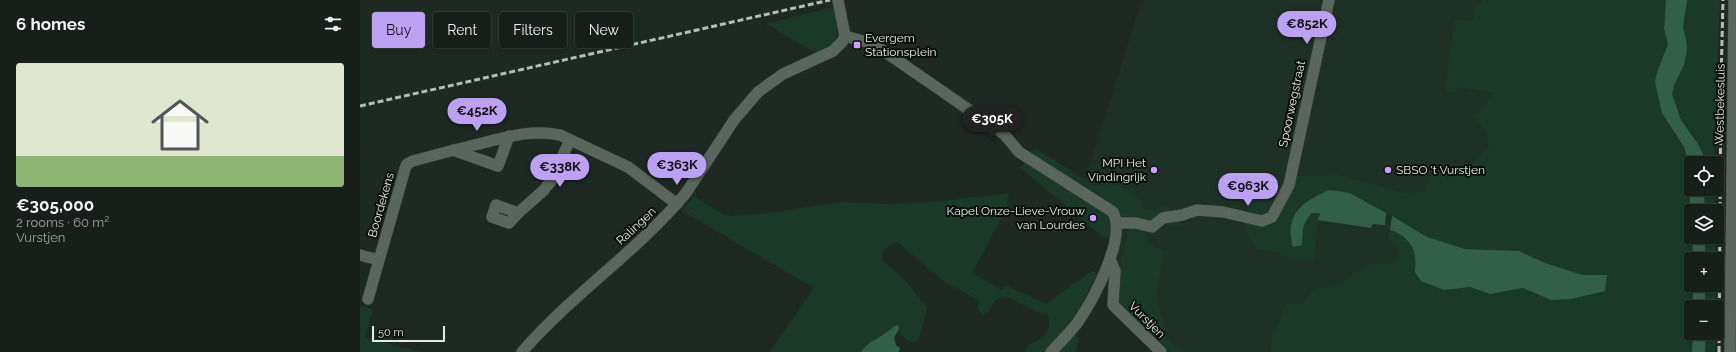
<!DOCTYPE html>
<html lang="en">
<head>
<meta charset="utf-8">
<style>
  body { margin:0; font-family:Raleway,sans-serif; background:#232c27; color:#f1f3f6; height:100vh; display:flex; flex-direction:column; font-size:15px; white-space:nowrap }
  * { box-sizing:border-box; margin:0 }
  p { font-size:13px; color:#9ea2a2 }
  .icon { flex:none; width:22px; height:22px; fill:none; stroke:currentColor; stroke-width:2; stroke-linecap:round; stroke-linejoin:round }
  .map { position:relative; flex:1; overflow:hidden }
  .panel { display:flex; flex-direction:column; background:#161f1a; width:360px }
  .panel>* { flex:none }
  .hud { position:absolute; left:12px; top:12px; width:380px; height:36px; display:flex; gap:8px }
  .controls { position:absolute; left:1324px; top:156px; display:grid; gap:8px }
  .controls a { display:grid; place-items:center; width:40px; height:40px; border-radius:4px; background:#161f1a; box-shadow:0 1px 3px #0004,0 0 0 1px #353d39; font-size:20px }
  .scale { position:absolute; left:12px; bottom:10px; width:73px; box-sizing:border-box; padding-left:4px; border:2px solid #e5ece8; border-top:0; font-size:11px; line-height:14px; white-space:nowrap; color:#e5ece8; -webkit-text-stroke:3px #0b100d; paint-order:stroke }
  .price { position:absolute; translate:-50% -34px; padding:0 9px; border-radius:14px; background:#bca0f2; color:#111; font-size:13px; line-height:26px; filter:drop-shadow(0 1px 2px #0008) }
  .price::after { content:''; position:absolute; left:50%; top:24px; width:12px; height:9px; margin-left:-6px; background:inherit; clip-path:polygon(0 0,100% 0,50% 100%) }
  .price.selected { background:#222; color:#fff }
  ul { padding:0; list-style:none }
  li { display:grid; align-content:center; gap:8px; height:212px; padding:0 16px }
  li+li { border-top:1px solid #353d39 }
  li span { display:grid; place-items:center; height:124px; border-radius:4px; color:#555 }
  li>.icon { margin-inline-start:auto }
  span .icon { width:72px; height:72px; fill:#fffc; stroke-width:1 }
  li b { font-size:17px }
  h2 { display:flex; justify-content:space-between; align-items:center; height:48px; padding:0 16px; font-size:17px }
  .pill { padding:0 14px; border-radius:4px; background:#161f1a; box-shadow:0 1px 3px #0004,0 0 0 1px #353d39; font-size:14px; line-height:36px }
  .pill.selected { background:#bca0f2; color:#111 }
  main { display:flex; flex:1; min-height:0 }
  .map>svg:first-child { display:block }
  .built { fill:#1e3126 }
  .green { fill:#1a3929 }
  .water { fill:#325f48 }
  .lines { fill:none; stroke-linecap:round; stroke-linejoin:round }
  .minor-casing { stroke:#3c4640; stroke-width:12 }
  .minor { stroke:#58665e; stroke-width:11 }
  .rail { stroke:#b5bdb8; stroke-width:3; stroke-dasharray:6 3; stroke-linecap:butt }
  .poi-dot { fill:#d39cfc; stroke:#0b100d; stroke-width:1.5 }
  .labels { text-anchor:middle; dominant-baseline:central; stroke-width:4; stroke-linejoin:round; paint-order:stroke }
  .poi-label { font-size:12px; fill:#e5ece8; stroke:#0b100d; text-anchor:start }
  .street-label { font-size:12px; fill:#e5ece8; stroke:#0b100d }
</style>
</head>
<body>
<main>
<section class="panel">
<h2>6 homes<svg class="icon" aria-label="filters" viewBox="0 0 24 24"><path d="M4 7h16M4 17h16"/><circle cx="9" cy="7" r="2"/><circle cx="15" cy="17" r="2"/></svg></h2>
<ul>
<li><span style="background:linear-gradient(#dfe7d0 75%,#8fb573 0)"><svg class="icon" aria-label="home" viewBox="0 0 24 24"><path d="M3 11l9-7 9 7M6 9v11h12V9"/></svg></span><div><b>€305,000</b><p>2 rooms · 60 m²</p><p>Vurstjen</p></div></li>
</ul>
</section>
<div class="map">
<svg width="1376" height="352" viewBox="0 0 1376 352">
  <rect width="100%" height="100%" fill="#1d2922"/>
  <polygon class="built" points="784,0 1306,0 1297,72 1331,222 1333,259 1331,259 1331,285 1333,285 1333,307 1331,307 1332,352 804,352 756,305 758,234 722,187 781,3"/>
  <g class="green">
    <path d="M 1122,0 L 1306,0 L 1304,29 L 1308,44 L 1297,72 L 1315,134 L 1324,147 L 1328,161 L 1332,237 L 1331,285 L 1333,285 L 1333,307 L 1331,307 L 1331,333 L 1333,333 L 1332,352 L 910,352 L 912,338 L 927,302 L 938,304 L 945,303 L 952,291 L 957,287 L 975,286 L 1005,267 L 1017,263 L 1029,263 L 1039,259 L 1038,249 L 1028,238 L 1030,230 C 1042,233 1053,243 1055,256 C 1056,261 1055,268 1055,272 L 1084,290 L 1110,287 L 1130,294 L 1163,288 L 1191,300 L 1246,275 L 1222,275 L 1185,263 L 1159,251 L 1105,249 L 1067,237 L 990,193 L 969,190 L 951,198 L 937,211 L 943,228 L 945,221 L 952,213 L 960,213 L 958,220 L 954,260 L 931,260 L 923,254 L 896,249 L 885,229 L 891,195 L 914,202 L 926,177 L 976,174 L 1052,195 L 1064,190 L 1069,183 L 1071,170 L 1082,168 L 1086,179 L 1097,174 L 1129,148 L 1126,131 L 1114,117 L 1134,93 L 1096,87 L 1096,92 L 1085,91 L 1095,19 L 1113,21 L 1116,4 L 1121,5 Z"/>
    <polygon points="1327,0 1360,0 1354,163 1343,163 1343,154 1338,144 1321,120 1312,94 1314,85 1324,65 1326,39 1323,27"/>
    <polygon points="474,7 477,24 476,44 458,54 406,24"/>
    <path d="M 675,148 L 735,186 L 759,185 L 781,200 L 783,210 L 791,210 L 803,205 C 814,210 818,215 821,227 L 783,221 L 788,244 L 804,251 L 796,298 L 806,329 L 801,334 L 823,352 L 806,352 L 759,306 C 757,289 758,272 762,255 C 765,244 770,233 768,221 L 762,217 L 751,226 L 752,235 L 746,238 L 742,236 L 661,168 Z"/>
    <polygon points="1344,189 1355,189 1355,211 1345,211"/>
    <path d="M 649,193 L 646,210 L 612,273 L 642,290 L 645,285 L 686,304 L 731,271 L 738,273 L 717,313 L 707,327 L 685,352 L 664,352 C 671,336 694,342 688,315 L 678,312 L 647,297 L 636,300 L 628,312 L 622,315 L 617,308 L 619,301 L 599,289 L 588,285 L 537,242 C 527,246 522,249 522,260 L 539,274 L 551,287 L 567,308 L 560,336 L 557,341 L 549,342 L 541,335 L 538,326 C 532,327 529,331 524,335 C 513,342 510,340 501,352 L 410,352 L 454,288 L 322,211 L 334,196 L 363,214 L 371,216 L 403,214 L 480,202 L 531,204 L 572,202 Z"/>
    <rect x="1345" y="237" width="10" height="22"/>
    <rect x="1345" y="285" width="10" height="22"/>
    <polygon points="0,306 13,309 5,338 62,352 0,352"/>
    <polygon points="1346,333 1355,333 1355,352 1345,352"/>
    <polygon points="712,334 719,338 716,352 693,352"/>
  </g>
  <g class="water">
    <polygon points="1306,0 1327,0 1323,27 1326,39 1327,50 1324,65 1314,85 1312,94 1321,120 1338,144 1343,154 1343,163 1331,163 1331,189 1344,189 1345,211 1331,211 1331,222 1328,161 1324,147 1302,113 1295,82 1297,72 1308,44 1304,29"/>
    <path d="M 969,190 L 990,193 L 1026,213 L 1025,225 L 1013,224 L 1011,228 L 958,220 L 960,213 L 952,213 C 941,225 943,231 942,245 L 933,247 C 924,214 942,202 969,190 Z"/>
    <path d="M 1032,216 L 1067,237 L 1105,249 L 1159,251 L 1185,263 L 1222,275 L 1247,275 L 1245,291 L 1211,299 L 1191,300 L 1163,288 L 1130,294 L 1110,287 L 1084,290 L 1061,281 L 1055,272 C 1055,268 1056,261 1055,256 C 1053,243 1042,233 1030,230 Z"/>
    <polygon points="1332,237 1345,237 1345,259 1333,259"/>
    <rect x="1333" y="285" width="12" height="22"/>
    <path d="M 538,325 L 539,329 L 534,338 L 536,345 L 540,348 L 539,352 L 501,352 C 510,340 513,342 524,334 C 529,331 532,327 538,325 Z"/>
    <polygon points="1333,333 1346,333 1345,352 1332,352"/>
  </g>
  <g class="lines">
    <defs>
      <g id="minor">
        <path d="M 485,36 L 510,43 L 518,47 L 644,134 L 659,152 L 753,212 C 767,238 733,300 718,322 C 710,333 700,342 691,352"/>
        <polyline points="93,150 138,166 149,136"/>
        <polyline points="158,213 149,223 132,217 136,205 158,213 183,191 191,181 210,140"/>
        <polyline points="757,223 776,223 792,227 803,218 822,215 837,210 863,212 902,221 912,217 929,185 969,0"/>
        <polyline points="0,255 19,260"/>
        <polyline points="751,261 755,271 753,305 801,352"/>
        <path d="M 8,299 L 45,169 L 47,164 L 53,161 C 75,155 97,149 119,144 C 146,137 172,129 200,135 L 268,167 L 317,204"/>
        <path d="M 162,352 C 212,294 277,252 326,193 L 374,120 L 398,92 L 423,74 L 473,51 L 482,42 L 485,36 L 478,0"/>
        <polyline points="1370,352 1374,0"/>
      </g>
    </defs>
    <use href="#minor" class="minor-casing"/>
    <use href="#minor" class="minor"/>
    <g class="rail">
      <polyline points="0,106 470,0"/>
      <polyline points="1359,352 1361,82 1363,0"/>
    </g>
  </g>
  <g class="poi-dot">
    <rect x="493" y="41" width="8" height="8" rx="2"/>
    <circle cx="794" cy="170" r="4"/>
    <circle cx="1028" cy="170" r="4"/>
    <circle cx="733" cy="218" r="4"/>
  </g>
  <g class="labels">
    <g class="poi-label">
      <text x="505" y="38">Evergem<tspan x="505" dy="14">Stationsplein</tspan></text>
      <text x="786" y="163" text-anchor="end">MPI Het<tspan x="786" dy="14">Vindingrijk</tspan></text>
      <text x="1036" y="170">SBSO 't Vurstjen</text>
      <text x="725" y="211" text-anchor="end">Kapel Onze-Lieve-Vrouw<tspan x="725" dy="14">van Lourdes</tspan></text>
    </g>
    <g class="street-label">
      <text transform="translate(932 104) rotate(-78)">Spoorwegstraat</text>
      <text transform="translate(1360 104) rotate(-89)">Westbekesluis</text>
      <text transform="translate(21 205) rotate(-74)">Boordekens</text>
      <text transform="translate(276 226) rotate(-43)">Ralingen</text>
      <text transform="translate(787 320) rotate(45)">Vurstjen</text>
    </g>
  </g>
</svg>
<div class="controls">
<a><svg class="icon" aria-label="locate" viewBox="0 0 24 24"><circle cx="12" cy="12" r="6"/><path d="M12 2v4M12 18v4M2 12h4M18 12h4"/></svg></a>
<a><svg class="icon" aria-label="layers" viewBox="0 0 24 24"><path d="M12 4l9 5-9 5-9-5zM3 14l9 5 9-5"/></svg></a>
<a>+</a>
<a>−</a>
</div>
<div class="scale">50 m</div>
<b class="price" style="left:947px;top:45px">€852K</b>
<b class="price" style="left:117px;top:132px">€452K</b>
<b class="price selected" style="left:632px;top:140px">€305K</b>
<b class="price" style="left:317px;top:186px">€363K</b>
<b class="price" style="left:200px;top:188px">€338K</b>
<b class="price" style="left:888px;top:207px">€963K</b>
<div class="hud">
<a class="pill selected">Buy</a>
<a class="pill">Rent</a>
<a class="pill">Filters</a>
<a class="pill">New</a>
</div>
</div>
</main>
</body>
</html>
